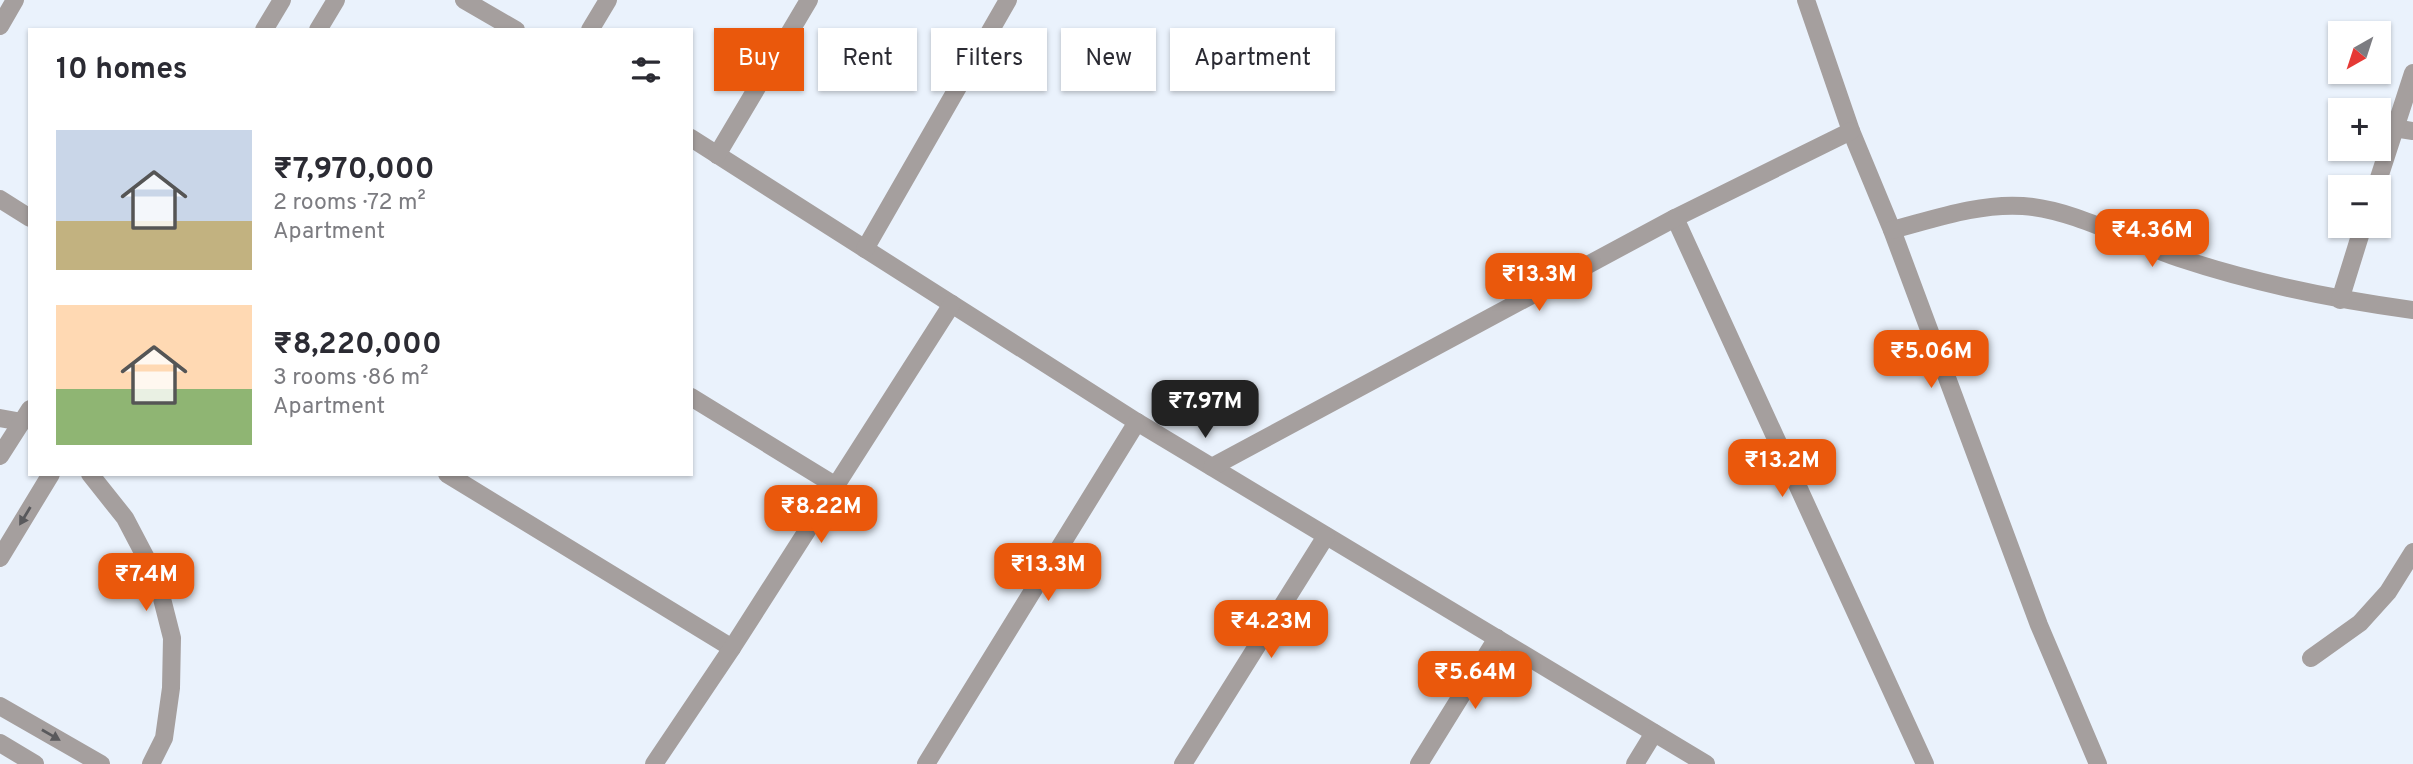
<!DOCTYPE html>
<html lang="en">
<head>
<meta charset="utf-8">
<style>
  body { margin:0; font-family:Overpass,sans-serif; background:#f2f2f3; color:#2b2b33; height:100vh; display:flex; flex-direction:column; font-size:26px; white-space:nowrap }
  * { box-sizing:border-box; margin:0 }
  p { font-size:23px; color:#7c7c81 }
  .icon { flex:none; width:38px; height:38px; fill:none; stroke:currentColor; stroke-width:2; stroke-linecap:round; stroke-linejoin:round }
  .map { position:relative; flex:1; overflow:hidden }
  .details { position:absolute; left:28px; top:28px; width:665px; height:448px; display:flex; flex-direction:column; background:#fff; border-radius:0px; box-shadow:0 2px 5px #0004 }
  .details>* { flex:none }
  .banner { position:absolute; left:714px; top:28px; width:665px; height:63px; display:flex; gap:14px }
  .needle { width:46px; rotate:219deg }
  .controls { position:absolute; left:2328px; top:21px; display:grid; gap:14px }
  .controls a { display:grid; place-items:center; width:63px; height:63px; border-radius:0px; background:#fff; box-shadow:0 2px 5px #0004; font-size:35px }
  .price { position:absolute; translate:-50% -60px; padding:0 16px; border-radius:14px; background:#ea580c; color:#fff; font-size:23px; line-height:46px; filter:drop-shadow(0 2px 4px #0008) }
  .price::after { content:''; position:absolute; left:50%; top:42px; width:21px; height:16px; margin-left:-10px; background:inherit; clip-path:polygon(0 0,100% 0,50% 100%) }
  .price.current { background:#222; color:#fff }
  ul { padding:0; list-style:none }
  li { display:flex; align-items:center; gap:21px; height:175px; padding:0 28px }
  li span { display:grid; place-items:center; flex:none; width:196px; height:140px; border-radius:0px; color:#555 }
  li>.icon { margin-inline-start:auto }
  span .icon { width:84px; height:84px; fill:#fffc; stroke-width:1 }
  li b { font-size:30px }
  h2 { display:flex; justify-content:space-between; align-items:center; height:84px; padding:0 28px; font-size:30px }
  .tag { padding:0 24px; border-radius:0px; background:#fff; box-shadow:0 2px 5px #0004; font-size:24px; line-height:63px }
  .tag.current { background:#ea580c; color:#fff }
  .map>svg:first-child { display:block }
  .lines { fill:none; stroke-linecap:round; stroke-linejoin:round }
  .minor { stroke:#a59f9e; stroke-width:18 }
  .oneway { fill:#59595c }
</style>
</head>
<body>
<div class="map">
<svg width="2413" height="764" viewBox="0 0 2413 764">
  <rect width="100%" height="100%" fill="#eaf2fc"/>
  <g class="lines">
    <g class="minor">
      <polyline points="464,0 516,30"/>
      <polyline points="1806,0 1851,131 1892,230 2039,625 2098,764"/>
      <polyline points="0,26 15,0"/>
      <polyline points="264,30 282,0"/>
      <polyline points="318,30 336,0"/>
      <polyline points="590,30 608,0"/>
      <polyline points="2394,128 2413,131"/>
      <polyline points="691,138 1137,422 1706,764"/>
      <polyline points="717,155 809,0"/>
      <polyline points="2376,187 2413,73"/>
      <polyline points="0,199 30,218"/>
      <polyline points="1675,218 1925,764"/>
      <path d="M 1892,230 C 1934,219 1979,203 2023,206 C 2073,209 2131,242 2179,258 C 2257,284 2332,299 2413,310"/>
      <polyline points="865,249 1008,0"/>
      <polyline points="2340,300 2363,226"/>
      <polyline points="691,397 836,486"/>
      <polyline points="0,418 22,422"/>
      <polyline points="0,456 30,409"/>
      <polyline points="1212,467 1675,218 1851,131"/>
      <polyline points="90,474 125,518 157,579 172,638 171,688 164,738 151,764"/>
      <polyline points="447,474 732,648"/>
      <polyline points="0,558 51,474"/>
      <polyline points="2311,658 2360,623 2388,592 2413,552"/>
      <polyline points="0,706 101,764"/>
      <polyline points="0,743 35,764"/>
      <polyline points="654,764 732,648 952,304"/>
      <polyline points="926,764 1137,422"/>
      <polyline points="1183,764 1326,536"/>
      <polyline points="1419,764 1497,638"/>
      <polyline points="1635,764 1654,733"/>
    </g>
  </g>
  <defs><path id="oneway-solid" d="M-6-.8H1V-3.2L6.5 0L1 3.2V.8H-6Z" transform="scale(1.75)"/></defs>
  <g class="oneway">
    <use href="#oneway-solid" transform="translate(25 516) rotate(121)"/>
    <use href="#oneway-solid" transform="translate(51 735) rotate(30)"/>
  </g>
</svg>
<div class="controls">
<a><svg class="needle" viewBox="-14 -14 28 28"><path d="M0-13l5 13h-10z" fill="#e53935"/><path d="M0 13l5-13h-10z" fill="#7c7c81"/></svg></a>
<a>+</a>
<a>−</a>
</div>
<b class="price" style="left:2152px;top:269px">₹4.36M</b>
<b class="price" style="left:1539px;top:313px">₹13.3M</b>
<b class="price" style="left:1931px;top:390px">₹5.06M</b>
<b class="price current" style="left:1205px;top:440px">₹7.97M</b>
<b class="price" style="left:1782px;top:499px">₹13.2M</b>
<b class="price" style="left:821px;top:545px">₹8.22M</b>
<b class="price" style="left:1048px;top:603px">₹13.3M</b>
<b class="price" style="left:146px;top:613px">₹7.4M</b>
<b class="price" style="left:1271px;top:660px">₹4.23M</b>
<b class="price" style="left:1475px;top:711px">₹5.64M</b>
<div class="banner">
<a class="tag current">Buy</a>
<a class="tag">Rent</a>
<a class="tag">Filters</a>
<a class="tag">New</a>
<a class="tag">Apartment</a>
</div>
<section class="details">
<h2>10 homes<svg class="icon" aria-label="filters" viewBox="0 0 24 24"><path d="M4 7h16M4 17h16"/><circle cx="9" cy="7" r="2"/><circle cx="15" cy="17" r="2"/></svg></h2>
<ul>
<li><span style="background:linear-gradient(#c9d6e8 65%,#c2b280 0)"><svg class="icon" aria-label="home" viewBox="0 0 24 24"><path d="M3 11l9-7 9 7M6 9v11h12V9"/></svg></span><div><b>₹7,970,000</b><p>2 rooms · 72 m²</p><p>Apartment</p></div></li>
<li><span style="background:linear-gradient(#ffd9b3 60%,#8fb573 0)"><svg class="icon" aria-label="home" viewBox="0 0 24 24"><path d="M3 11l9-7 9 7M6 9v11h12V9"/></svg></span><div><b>₹8,220,000</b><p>3 rooms · 86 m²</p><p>Apartment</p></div></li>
</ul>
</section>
</div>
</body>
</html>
